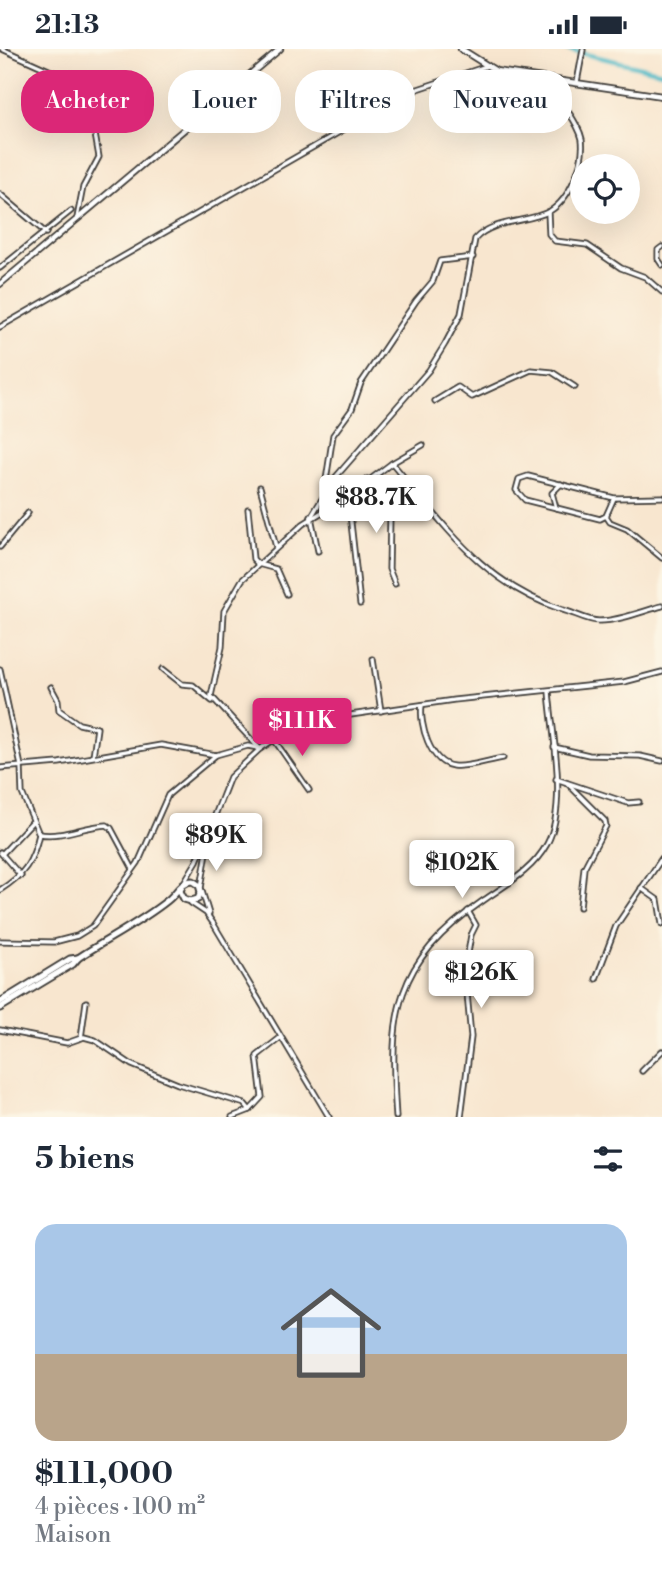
<!DOCTYPE html>
<html lang="fr">
<head>
<meta charset="utf-8">
<style>
  body { margin:0; font-family:"Libre Bodoni",serif; background:#f6f6f7; color:#1f2937; height:100vh; display:flex; flex-direction:column; font-size:26px; white-space:nowrap }
  * { box-sizing:border-box; margin:0 }
  p { font-size:23px; color:#747a83 }
  .icon { flex:none; width:38px; height:38px; fill:none; stroke:currentColor; stroke-width:2; stroke-linecap:round; stroke-linejoin:round }
  .map { position:relative; height:1068px; overflow:hidden }
  .sheet { display:flex; flex-direction:column; background:#fff; flex:1 }
  .sheet>* { flex:none }
  .top-card { position:absolute; left:21px; top:21px; width:621px; height:63px; display:flex; gap:14px }
  .controls { position:absolute; left:570px; top:105px; display:grid; gap:14px }
  .controls a { display:grid; place-items:center; width:70px; height:70px; border-radius:50%; background:#fff; box-shadow:0 7px 28px #0002; font-size:35px }
  .price { position:absolute; translate:-50% -60px; padding:0 16px; border-radius:7px; background:#fff; color:#222; font-size:23px; line-height:46px; filter:drop-shadow(0 2px 4px #0008) }
  .price::after { content:''; position:absolute; left:50%; top:42px; width:21px; height:16px; margin-left:-10px; background:inherit; clip-path:polygon(0 0,100% 0,50% 100%) }
  .price.on { background:#db2777; color:#fff }
  ul { padding:0; list-style:none }
  li { display:grid; align-content:center; gap:14px; height:371px; padding:0 35px }
  li+li { border-top:2px solid #e0e1e3 }
  li span { display:grid; place-items:center; height:217px; border-radius:21px; color:#555 }
  li>.icon { margin-inline-start:auto }
  span .icon { width:126px; height:126px; fill:#fffc; stroke-width:1 }
  li b { font-size:30px }
  h2 { display:flex; justify-content:space-between; align-items:center; height:84px; padding:0 35px; font-size:30px }
  .chip { padding:0 24px; border-radius:28px; background:#fff; box-shadow:0 7px 28px #0002; font-size:24px; line-height:63px }
  .chip.on { background:#db2777; color:#fff }
  .status { display:flex; justify-content:space-between; align-items:center; height:49px; padding:0 35px; background:#fff; direction:ltr }
  .status svg { height:19px; fill:currentColor }
  .map>svg:first-child { display:block }
  .lines { fill:none; stroke-linecap:round; stroke-linejoin:round }
  .canal { stroke:#4dbac7; stroke-width:4.5 }
  .minor-casing { stroke:#3d3a37; stroke-width:7 }
  .tertiary-casing { stroke:#3d3a37; stroke-width:8 }
  .secondary-casing { stroke:#3d3a37; stroke-width:9 }
  .minor { stroke:#fff; stroke-width:3.5 }
  .tertiary { stroke:#fff; stroke-width:4.5 }
  .secondary { stroke:#fff; stroke-width:5 }
</style>
</head>
<body>
<div class="status"><b>21:13</b><svg viewBox="0 0 49 12"><path d="M0 12V9h3v3zM5 12V6h3v6zM10 12V3h3v9zM15 12V0h3v12zM26 1h20v11H26zM47 4h2v5h-2z"/></svg></div>
<div class="map">
<svg width="662" height="1068" viewBox="0 0 662 1068">
  <rect width="100%" height="100%" fill="#fcf5e5"/>
  <filter id="ink" filterUnits="userSpaceOnUse"><feTurbulence type="fractalNoise" baseFrequency=".0143" numOctaves="2"/><feDisplacementMap in="SourceGraphic" scale="14" xChannelSelector="R" yChannelSelector="G"/><feConvolveMatrix kernelMatrix="1 2 1 2 8 2 1 2 1" color-interpolation-filters="sRGB"/></filter>
  <filter id="wash" filterUnits="userSpaceOnUse"><feTurbulence type="fractalNoise" baseFrequency=".00686" numOctaves="4" result="noise"/><feDisplacementMap in="SourceGraphic" scale="28" xChannelSelector="R" yChannelSelector="G"/><feGaussianBlur stdDeviation="1.57" result="paint"/><feColorMatrix in="noise" values="0 0 0 0 0 0 0 0 0 0 0 0 0 0 0 0 0 1.4 0 .05"/><feComposite in="paint" operator="in"/></filter>
  <g filter="url(#wash)">
    <rect width="100%" height="100%" fill="#f8e6cf"/>
    <g class="lines">
      <polyline class="canal" points="564,0 662,23"/>
    </g>
  </g>
  <g filter="url(#ink)">
    <g class="lines">
      <defs>
        <g id="minor">
          <polyline points="2,0 80,35 89,51 99,108 83,138 77,169"/>
          <polyline points="577,33 583,1"/>
          <polyline points="0,145 46,184"/>
          <polyline points="548,163 549,185 555,192 587,196 621,219 645,228 662,243"/>
          <polyline points="662,198 658,201 658,210 662,216"/>
          <polyline points="0,219 71,162"/>
          <polyline points="0,278 390,54 418,40 487,17"/>
          <polyline points="435,352 458,338 472,348 531,321 552,323 575,338"/>
          <path d="M 423,396 L 392,414 C 446,477 481,534 563,561 C 574,564 588,572 599,572 C 619,572 643,562 662,557"/>
          <polyline points="367,430 390,467 389,520 395,535"/>
          <polyline points="260,438 276,498"/>
          <polyline points="324,444 333,386 352,360 361,334 416,252 433,232 440,212 473,208"/>
          <polyline points="348,447 360,555"/>
          <polyline points="614,449 606,467 600,470 525,451 516,441 519,430 528,427 614,449 662,448"/>
          <polyline points="556,459 552,444 561,435"/>
          <polyline points="248,460 253,510 258,515 276,520 287,545"/>
          <polyline points="606,467 610,473 627,480 662,509"/>
          <path d="M 311,468 L 334,430 L 429,321 L 445,295 L 461,265 L 475,190 C 493,170 528,174 550,162 C 570,150 585,113 582,90 C 579,76 558,45 545,38"/>
          <polyline points="311,468 318,502"/>
          <polyline points="0,498 28,464"/>
          <polyline points="373,610 381,662"/>
          <polyline points="0,620 21,717 22,744 39,785"/>
          <polyline points="163,620 182,635 193,636 212,652"/>
          <polyline points="51,638 58,651 59,661 79,675 97,679 93,707"/>
          <path d="M 422,656 C 419,675 430,714 453,717 C 468,719 489,711 503,709"/>
          <polyline points="275,692 309,741"/>
          <polyline points="554,698 589,706 640,707 662,712"/>
          <polyline points="260,700 211,647 222,598 224,562 242,531 303,475 348,447 392,414"/>
          <polyline points="0,719 59,714 161,696 216,706 248,697 258,699"/>
          <polyline points="556,730 628,754 639,753"/>
          <polyline points="567,734 605,772 606,777 584,819 580,858"/>
          <polyline points="0,803 21,827"/>
          <polyline points="2,805 32,773"/>
          <polyline points="183,835 197,812 230,728 260,700 290,680 316,671 454,651 624,633 662,623"/>
          <polyline points="641,839 658,851 662,875"/>
          <path d="M 0,841 C 24,826 33,813 39,785 C 63,789 83,777 107,776 L 111,779 L 133,820"/>
          <polyline points="191,854 206,864 213,874 329,1068"/>
          <polyline points="209,865 201,839 210,785"/>
          <polyline points="0,892 54,893 77,887 93,877 138,814 168,746 216,706"/>
          <polyline points="596,930 616,877 662,809"/>
          <polyline points="0,981 67,994 84,988 95,991 132,1016 178,1035 245,1055 250,1061"/>
          <polyline points="81,989 86,953"/>
          <polyline points="642,1022 662,1002"/>
          <polyline points="232,1068 250,1061 262,1048 257,1007 280,989"/>
          <path d="M 396,1068 C 389,964 393,914 484,851 C 507,835 533,821 547,795 C 568,756 552,685 549,642"/>
          <polyline points="461,1068 471,988 465,922 471,886 476,876 468,862"/>
        </g>
        <g id="tertiary">
          <polyline points="461,0 496,22 662,47"/>
          <polyline points="0,235 280,0"/>
        </g>
        <g id="secondary">
          <polyline points="0,953 70,910 78,909"/>
          <path d="M 0,959 L 73,915 L 78,909 C 107,890 141,873 168,851 C 177,844 181,832 193,832 L 199,836 L 201,843 L 198,850 L 191,852 L 184,850 L 180,842 L 183,835"/>
        </g>
      </defs>
      <use href="#minor" class="minor-casing"/>
      <use href="#tertiary" class="tertiary-casing"/>
      <use href="#secondary" class="secondary-casing"/>
      <use href="#minor" class="minor"/>
      <use href="#tertiary" class="tertiary"/>
      <use href="#secondary" class="secondary"/>
    </g>
  </g>
</svg>
<div class="controls">
<a><svg class="icon" aria-label="locate" viewBox="0 0 24 24"><circle cx="12" cy="12" r="6"/><path d="M12 2v4M12 18v4M2 12h4M18 12h4"/></svg></a>
</div>
<b class="price" style="left:376px;top:486px">$88.7K</b>
<b class="price on" style="left:302px;top:709px">$111K</b>
<b class="price" style="left:216px;top:824px">$89K</b>
<b class="price" style="left:462px;top:851px">$102K</b>
<b class="price" style="left:481px;top:961px">$126K</b>
<div class="top-card">
<a class="chip on">Acheter</a>
<a class="chip">Louer</a>
<a class="chip">Filtres</a>
<a class="chip">Nouveau</a>
</div>
</div>
<section class="sheet">
<h2>5 biens<svg class="icon" aria-label="filters" viewBox="0 0 24 24"><path d="M4 7h16M4 17h16"/><circle cx="9" cy="7" r="2"/><circle cx="15" cy="17" r="2"/></svg></h2>
<ul>
<li><span style="background:linear-gradient(#a9c7e8 60%,#b9a48a 0)"><svg class="icon" aria-label="home" viewBox="0 0 24 24"><path d="M3 11l9-7 9 7M6 9v11h12V9"/></svg></span><div><b>$111,000</b><p>4 pièces · 100 m²</p><p>Maison</p></div></li>
</ul>
</section>
</body>
</html>
